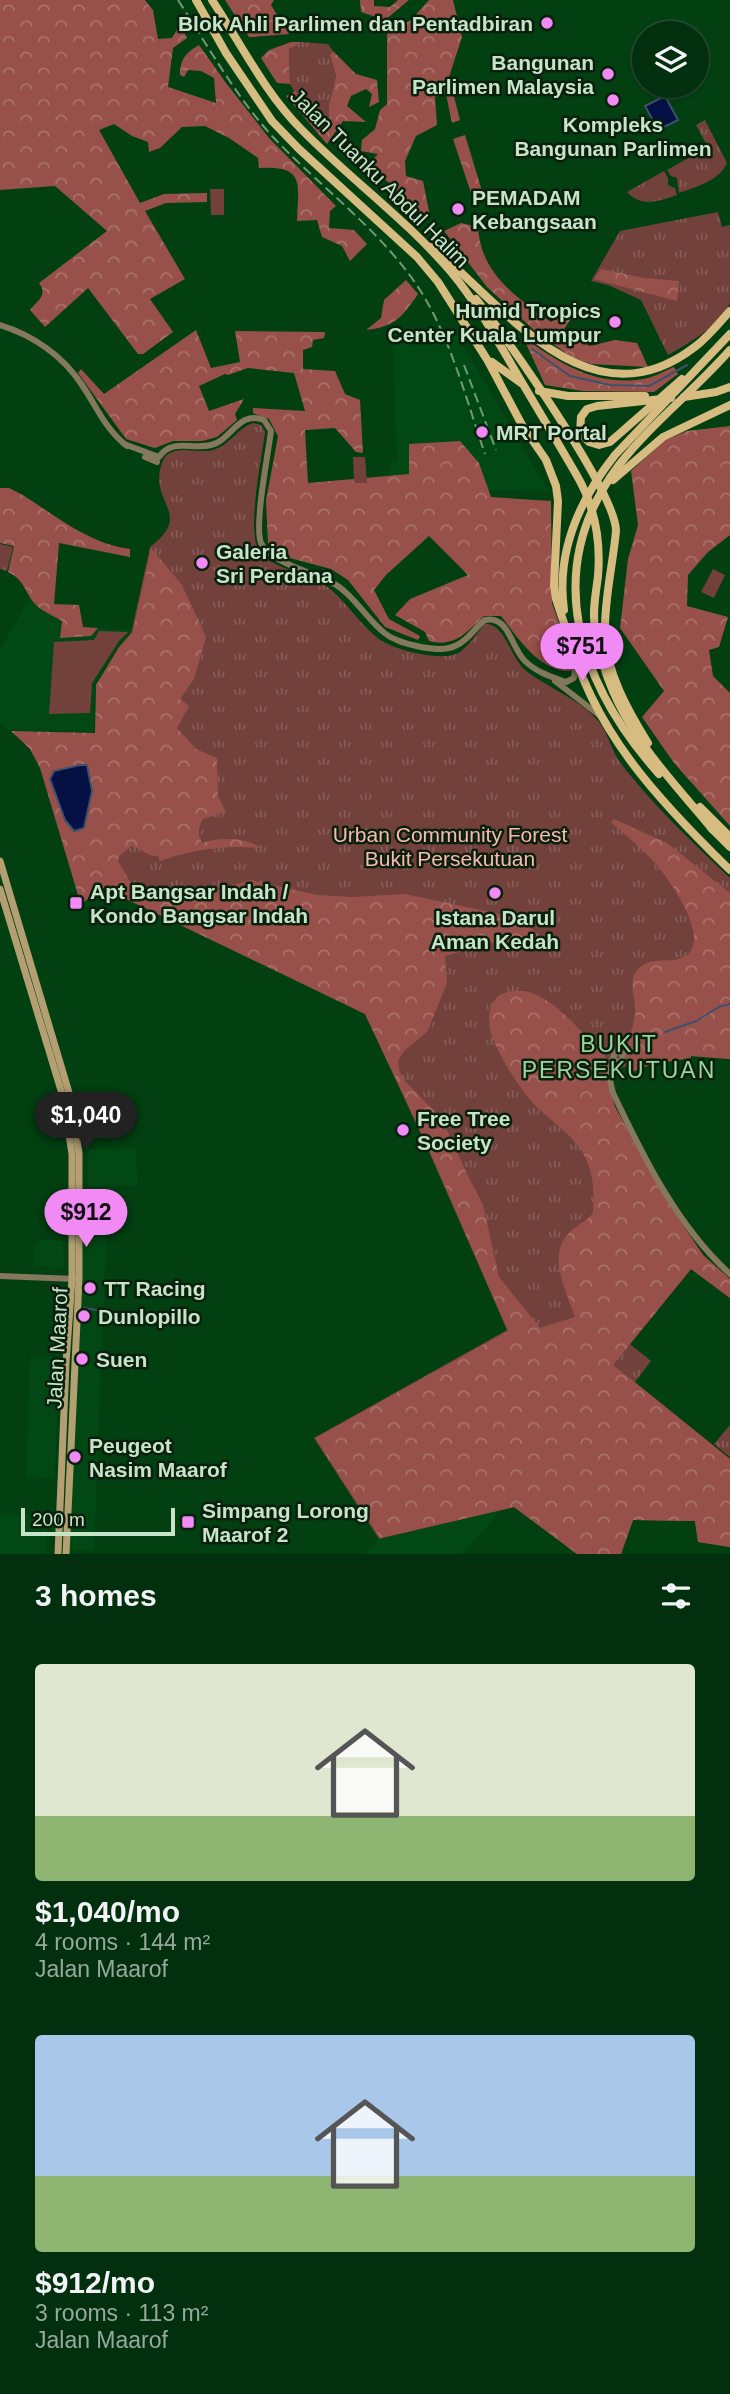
<!DOCTYPE html>
<html lang="en">
<head>
<meta charset="utf-8">
<style>
  body { margin:0; font-family:Arial,sans-serif; background:#0c3716; color:#f1f3f6; height:100vh; display:flex; flex-direction:column; font-size:26px; white-space:nowrap }
  * { box-sizing:border-box; margin:0 }
  p { font-size:23px; color:#96a99d }
  .icon { flex:none; width:38px; height:38px; fill:none; stroke:currentColor; stroke-width:2; stroke-linecap:round; stroke-linejoin:round }
  .map { position:relative; height:1554px; overflow:hidden }
  .sheet { display:flex; flex-direction:column; background:#022f0d; flex:1 }
  .sheet>* { flex:none }
  .tools { position:absolute; left:632px; top:21px; display:grid; gap:14px }
  .tools a { display:grid; place-items:center; width:77px; height:77px; border-radius:50%; background:#022f0d; box-shadow:0 2px 5px #0004,0 0 0 2px #234a2e; font-size:35px }
  .scale { position:absolute; left:21px; bottom:18px; width:154px; box-sizing:border-box; padding-left:7px; border:4px solid #c7e3c8; border-top:0; font-size:19px; line-height:24px; white-space:nowrap; color:#c7e3c8; -webkit-text-stroke:5px #0a200d; paint-order:stroke }
  .price { position:absolute; translate:-50% -60px; padding:0 16px; border-radius:24px; background:#f18af4; color:#111; font-size:23px; line-height:46px; filter:drop-shadow(0 2px 4px #0008) }
  .price::after { content:''; position:absolute; left:50%; top:42px; width:21px; height:16px; margin-left:-10px; background:inherit; clip-path:polygon(0 0,100% 0,50% 100%) }
  .price.selected { background:#222; color:#fff }
  ul { padding:0; list-style:none }
  li { display:grid; align-content:center; gap:14px; height:371px; padding:0 35px }
  li span { display:grid; place-items:center; height:217px; border-radius:7px; color:#555 }
  li>.icon { margin-inline-start:auto }
  span .icon { width:126px; height:126px; fill:#fffc; stroke-width:1 }
  li b { font-size:30px }
  h2 { display:flex; justify-content:space-between; align-items:center; height:84px; padding:0 35px; font-size:30px }
  .map>svg:first-child { display:block }
  .built { fill:#024814 }
  .grass { fill:url(#grass-tufts) }
  .forest { fill:url(#forest-crowns); fill-rule:evenodd }
  .garden { fill:#73413c }
  .water { fill:#051144; stroke:#3f506c; stroke-width:2 }
  .lines { fill:none; stroke-linecap:round; stroke-linejoin:round }
  .stream { stroke:#3f506c; stroke-width:2 }
  .tertiary { stroke:#85785c; stroke-width:6 }
  .secondary { stroke:#b39f72; stroke-width:7 }
  .primary { stroke:#d7bc81; stroke-width:8 }
  .rail { stroke:#719b78; stroke-width:2; stroke-dasharray:10 5; stroke-linecap:butt }
  .poi-dot { fill:#f18af4; stroke:#0a200d; stroke-width:2.5 }
  .labels { text-anchor:middle; dominant-baseline:central; stroke-width:5; stroke-linejoin:round; paint-order:stroke }
  .poi-label { font-size:21px; font-weight:bold; fill:#c7e3c8; stroke:#0a200d; text-anchor:start }
  .street-label { font-size:21px; fill:#c7e3c8; stroke:#0a200d }
  .park-label { font-size:21px; fill:#f9b9b2; stroke:#0a200d }
  .neighbourhood-label { font-size:23px; letter-spacing:2px; fill:#9bd49f; stroke:#0a200d }
</style>
</head>
<body>
<div class="map">
<svg width="730" height="1554" viewBox="0 0 730 1554">
  <defs>
    <pattern id="grass-tufts" width="24" height="20" patternUnits="userSpaceOnUse" patternTransform="scale(1.75)"><rect width="24" height="20" fill="#73413c"/><path d="M3 7l-1-3M5 7V3M7 7l1-3M15 17l-1-3M17 17v-4M19 17l1-3" fill="none" stroke="#855c57"/></pattern>
    <pattern id="forest-crowns" width="20" height="18" patternUnits="userSpaceOnUse" patternTransform="scale(1.75)"><rect width="20" height="18" fill="#98514a"/><path d="M2 6a3 3 0 1 1 6 0M12 15a3 3 0 1 1 6 0" fill="none" stroke="#a9726b"/></pattern>
  </defs>
  <rect width="100%" height="100%" fill="#023f11"/>
  <g class="built">
    <polygon points="426,333 458,336 549,492 391,486 390,461 398,460 398,451 396,451 393,340 397,336 421,336"/>
    <polygon points="30,597 38,607 62,621 60,638 91,636 98,628 133,630 118,647 95,684 94,732 8,730 0,722 0,650"/>
    <polygon points="136,1148 138,1186 88,1186 87,1149"/>
    <polygon points="83,1195 108,1196 94,1551 69,1550"/>
    <polygon points="38,1240 63,1240 64,1265 59,1268 33,1267 33,1246 38,1244"/>
    <polygon points="30,1356 59,1357 55,1478 26,1477"/>
    <polygon points="501,1510 462,1554 366,1554 379,1539"/>
    <polygon points="0,1515 47,1515 46,1554 0,1554"/>
  </g>
  <g class="grass">
    <polygon points="302,42 328,44 333,51 330,55 336,76 329,105 330,126 313,126 290,84 289,48"/>
    <path d="M 705,120 L 727,163 C 719,181 696,187 679,193 L 677,178 L 671,176 L 667,170 L 708,147 L 696,125 Z"/>
    <path d="M 664,171 L 668,178 L 668,185 L 675,188 L 677,195 C 659,201 642,208 627,192 Z"/>
    <path d="M 718,212 L 722,227 L 730,225 C 730,245 730,284 730,302 C 726,322 684,346 668,355 L 641,300 L 608,285 L 591,281 L 620,231 Z"/>
    <path d="M 253,423 L 261,425 L 265,432 C 262,456 247,529 258,548 C 270,570 302,570 322,583 C 344,597 358,623 379,639 C 394,650 443,663 460,652 C 470,645 477,632 485,624 C 505,623 510,657 525,670 C 546,687 583,701 599,722 C 609,735 612,753 622,765 C 654,806 692,842 730,878 L 730,1059 L 691,1056 L 691,1058 L 652,1064 L 632,1072 L 627,1066 L 607,1073 L 615,1107 L 672,1209 L 703,1255 L 730,1279 L 730,1298 L 691,1269 L 630,1344 L 651,1361 L 635,1382 L 730,1459 L 730,1547 L 698,1542 L 695,1521 L 633,1520 L 621,1554 L 577,1554 L 514,1507 L 379,1539 L 314,1438 L 507,1330 L 426,1145 L 365,1014 L 79,872 L 150,547 C 194,513 150,505 161,466 C 163,460 165,455 170,453 C 185,445 203,456 218,448 C 232,442 238,428 253,423 Z"/>
    <polygon points="0,544 13,547 7,571 0,569"/>
    <polygon points="730,1425 730,1457 714,1444"/>
  </g>
  <g class="forest">
    <path d="M 0,0 L 145,0 L 153,10 L 158,39 L 172,38 L 180,24 L 187,38 L 173,48 L 168,87 L 216,103 L 214,78 L 201,71 L 188,70 L 184,77 L 180,75 C 180,59 186,53 199,45 L 226,83 L 269,138 L 336,206 L 330,211 L 329,228 L 354,230 L 367,244 L 350,261 L 342,246 L 322,237 L 317,220 L 297,221 C 298,184 306,165 259,168 L 258,158 L 229,138 L 205,126 L 182,127 L 160,148 L 149,152 L 148,142 L 132,136 L 114,124 L 99,130 L 140,203 L 164,194 L 207,193 L 207,202 L 166,203 L 145,211 L 185,279 L 150,299 L 173,332 L 143,354 L 138,354 L 88,288 L 45,327 L 30,310 C 38,300 48,295 39,283 L 107,231 L 55,186 L 0,190 Z"/>
    <polygon points="225,0 274,0 271,5 289,34 249,37"/>
    <polygon points="360,0 374,0 374,6 390,7 398,0 409,0 385,20 361,12"/>
    <polygon points="429,0 453,0 462,37 449,77 460,120 452,123 446,94 435,97 437,125 416,136 405,161 406,176 423,181 430,216 414,211 386,191 391,185 379,173 374,176 366,166 378,154 361,151 362,140 375,129 380,110 387,104 387,34 411,20"/>
    <polygon points="291,42 302,42 289,49 290,84 277,83 261,58 269,50"/>
    <polygon points="333,51 356,74 377,80 379,102 369,107 372,94 366,89 351,96 347,106 366,122 343,121 327,144 286,96 295,91 313,126 329,126 329,105 336,76 330,55"/>
    <polygon points="465,135 482,191 472,196 453,139"/>
    <path d="M 461,223 L 478,227 C 481,274 515,296 551,322 L 566,311 L 572,317 L 563,331 L 590,346 L 615,340 L 637,343 L 648,367 L 591,364 L 571,357 L 534,330 L 487,287 L 444,231 Z"/>
    <polygon points="601,269 644,278 679,281 677,301 594,279"/>
    <path d="M 406,280 L 418,294 C 402,317 395,327 366,330 L 381,318 L 384,300 Z"/>
    <path d="M 196,330 L 211,368 L 240,362 L 235,331 L 325,332 L 324,338 L 313,340 L 312,347 L 303,350 L 303,369 L 335,371 L 345,394 L 360,400 L 363,453 L 356,452 L 335,428 L 305,430 L 308,483 L 409,474 L 409,444 L 460,441 L 479,463 L 491,497 L 551,501 L 552,603 L 571,657 L 572,671 C 540,673 518,638 501,616 L 484,616 C 467,632 454,648 429,641 L 425,632 L 395,615 L 410,599 L 468,575 L 429,536 L 386,575 L 374,590 L 389,619 L 420,636 L 418,640 L 385,627 L 348,580 L 331,569 L 282,556 L 268,543 L 266,501 L 278,436 L 269,419 L 253,413 L 253,408 L 305,411 L 294,373 L 248,368 L 228,375 L 225,374 L 199,386 L 209,411 L 244,399 L 235,414 L 237,420 L 217,437 L 202,441 L 173,441 L 155,448 L 126,439 L 78,373 L 81,369 L 104,394 Z"/>
    <path d="M 523,337 C 559,363 596,387 643,379 C 653,378 664,371 674,367 L 678,374 L 654,392 L 583,391 L 545,385 Z"/>
    <polygon points="730,426 730,535 708,552 688,575 687,606 728,617 719,647 709,650 713,676 730,693 730,826 674,763 642,717 664,691 620,628 628,559 638,525 631,471 663,441 687,431"/>
    <path d="M 0,488 L 9,488 L 21,494 C 55,515 89,544 130,549 L 130,557 L 59,543 L 54,604 L 79,605 L 83,627 L 98,628 L 91,636 L 60,638 L 62,621 C 54,616 44,612 37,606 C 24,593 26,581 8,572 L 14,546 L 0,543 Z"/>
    <path d="M 151,548 L 182,585 L 206,637 L 194,679 L 180,699 L 189,706 L 177,728 L 196,749 L 217,758 L 218,796 L 226,812 L 203,819 C 198,828 197,833 202,843 C 220,837 246,837 261,848 C 226,845 193,849 160,861 L 158,856 C 145,856 142,848 131,846 L 119,856 L 118,861 L 133,887 L 166,894 L 179,903 L 250,880 L 317,895 L 352,897 L 405,894 L 518,918 L 550,943 L 495,942 L 445,956 L 447,983 L 427,1032 L 404,1051 L 398,1061 L 399,1070 L 403,1079 L 442,1119 L 466,1172 L 483,1205 L 499,1277 L 540,1328 L 575,1317 C 566,1290 545,1253 572,1230 C 579,1224 587,1221 593,1213 C 594,1195 594,1178 587,1161 C 577,1137 554,1124 536,1106 C 522,1093 493,1047 490,1029 C 488,1017 489,1002 500,995 C 532,979 562,1011 582,1032 C 590,1039 599,1047 605,1055 C 608,1060 610,1095 615,1107 L 672,1209 L 703,1255 L 730,1279 L 730,1298 L 691,1269 L 613,1365 L 730,1459 L 730,1547 L 698,1542 L 695,1521 L 633,1520 L 621,1554 L 577,1554 L 514,1507 L 380,1538 L 315,1438 L 508,1331 L 427,1145 L 365,1014 L 101,887 L 81,905 L 40,768 L 30,749 L 11,731 L 95,733 L 96,685 L 119,647 L 133,631 ZM 80,765 L 58,798 L 50,780 L 54,771 Z"/>
    <path d="M 614,819 L 667,843 L 730,893 L 730,1059 L 691,1056 L 691,1058 L 652,1064 L 632,1072 C 618,1055 633,1034 635,1015 C 637,998 624,977 643,965 C 657,956 677,966 689,953 C 708,934 669,879 655,863 C 642,848 626,836 611,822 Z"/>
  </g>
  <g class="garden">
    <polygon points="210,189 224,189 224,215 211,215"/>
    <polygon points="365,457 367,483 354,483 353,457"/>
    <polygon points="713,569 725,575 714,598 701,592"/>
    <polygon points="99,631 128,632 119,641 92,683 90,713 49,714 54,642 94,640"/>
  </g>
  <g class="water">
    <polygon points="665,96 678,120 658,130 645,106"/>
    <polygon points="80,765 87,765 92,791 84,828 74,831 65,820 50,779 54,771"/>
  </g>
  <g class="lines">
    <g class="stream">
      <polyline points="532,349 570,376 610,385 649,386 687,365"/>
      <polyline points="665,1032 696,1021 719,1007 730,1004"/>
      <polyline points="84,1308 128,1315"/>
    </g>
    <g class="tertiary">
      <path d="M 0,325 C 33,335 63,356 82,385 C 97,407 105,429 127,446"/>
      <path d="M 124,444 L 159,457 C 172,438 192,450 211,445 C 232,440 238,410 264,420 L 271,431 C 268,455 254,525 261,543 C 269,562 314,573 331,582 C 351,592 364,615 381,630 C 391,640 407,644 421,647 C 433,649 446,651 457,645 C 469,640 475,627 485,620 C 509,615 511,648 525,661 C 536,672 552,677 566,682 L 574,678 L 576,662"/>
      <polyline points="145,457 157,462"/>
      <polyline points="555,681 599,715"/>
      <path d="M 614,1060 L 617,1062 L 622,1061 L 623,1054 L 617,1051 C 608,1062 609,1079 613,1093 C 643,1156 677,1226 730,1274"/>
      <polyline points="0,1276 75,1279"/>
    </g>
    <g class="secondary">
      <polyline points="0,861 70,1096 79,1153 79,1279 66,1554"/>
      <polyline points="0,889 63,1097 72,1154 72,1279 66,1363 58,1554"/>
    </g>
    <g class="primary">
      <polyline points="196,0 226,53 272,121 299,149 417,257 438,282 488,361 522,425 546,460 556,486 558,501 554,586 556,599 567,632"/>
      <path d="M 212,0 C 241,44 265,93 302,130 C 350,179 407,220 451,272 C 477,303 497,340 517,374 C 537,408 557,441 576,474 C 595,506 601,540 598,576 C 596,593 592,611 595,628 C 608,716 659,765 713,830"/>
      <path d="M 432,246 C 506,309 591,428 696,346 C 709,336 719,323 730,311"/>
      <path d="M 476,299 C 505,336 616,492 616,531 C 613,564 604,600 605,633 C 606,672 628,711 648,743"/>
      <polyline points="492,362 521,383"/>
      <polyline points="539,391 568,396 645,396"/>
      <polyline points="684,397 716,392 730,387"/>
      <polyline points="671,398 597,406 587,409 581,417 580,432 589,442 599,445 610,442 682,379"/>
      <polyline points="613,480 663,437 730,405"/>
      <path d="M 564,610 C 556,552 580,499 615,455 L 730,334"/>
      <path d="M 567,630 C 591,729 659,801 730,870"/>
      <path d="M 659,774 C 578,683 540,570 619,465 C 652,423 695,390 730,350"/>
      <polyline points="700,807 730,837"/>
      <polyline points="711,828 730,847"/>
    </g>
    <g class="rail">
      <path d="M 178,0 C 208,46 235,95 272,136 C 321,188 381,230 420,290 C 451,339 466,399 485,454"/>
      <polyline points="464,365 496,450"/>
    </g>
  </g>
  <g class="poi-dot">
    <circle cx="547" cy="23" r="7"/>
    <circle cx="608" cy="74" r="7"/>
    <circle cx="613" cy="100" r="7"/>
    <circle cx="458" cy="209" r="7"/>
    <circle cx="615" cy="322" r="7"/>
    <circle cx="482" cy="432" r="7"/>
    <circle cx="202" cy="563" r="7"/>
    <circle cx="495" cy="893" r="7"/>
    <rect x="69" y="896" width="14" height="14" rx="3.5"/>
    <circle cx="403" cy="1130" r="7"/>
    <circle cx="90" cy="1288" r="7"/>
    <circle cx="84" cy="1316" r="7"/>
    <circle cx="82" cy="1359" r="7"/>
    <circle cx="75" cy="1457" r="7"/>
    <rect x="181" y="1515" width="14" height="14" rx="3.5"/>
  </g>
  <g class="labels">
    <g class="poi-label">
      <text x="533" y="23" text-anchor="end">Blok Ahli Parlimen dan Pentadbiran</text>
      <text x="594" y="62" text-anchor="end">Bangunan<tspan x="594" dy="24">Parlimen Malaysia</tspan></text>
      <text x="613" y="124" text-anchor="middle">Kompleks<tspan x="613" dy="24">Bangunan Parlimen</tspan></text>
      <text x="472" y="197">PEMADAM<tspan x="472" dy="24">Kebangsaan</tspan></text>
      <text x="601" y="310" text-anchor="end">Humid Tropics<tspan x="601" dy="24">Center Kuala Lumpur</tspan></text>
      <text x="496" y="432">MRT Portal</text>
      <text x="216" y="551">Galeria<tspan x="216" dy="24">Sri Perdana</tspan></text>
      <text x="90" y="891">Apt Bangsar Indah /<tspan x="90" dy="24">Kondo Bangsar Indah</tspan></text>
      <text x="495" y="917" text-anchor="middle">Istana Darul<tspan x="495" dy="24">Aman Kedah</tspan></text>
      <text x="417" y="1118">Free Tree<tspan x="417" dy="24">Society</tspan></text>
      <text x="104" y="1288">TT Racing</text>
      <text x="98" y="1316">Dunlopillo</text>
      <text x="96" y="1359">Suen</text>
      <text x="89" y="1445">Peugeot<tspan x="89" dy="24">Nasim Maarof</tspan></text>
      <text x="202" y="1510">Simpang Lorong<tspan x="202" dy="24">Maarof 2</tspan></text>
    </g>
    <g class="street-label">
      <text transform="translate(380 178) rotate(45)">Jalan Tuanku Abdul Halim</text>
      <text transform="translate(57 1348) rotate(-87)">Jalan Maarof</text>
    </g>
    <g class="park-label">
      <text x="450" y="834">Urban Community Forest<tspan x="450" dy="24">Bukit Persekutuan</tspan></text>
    </g>
    <g class="neighbourhood-label">
      <text x="619" y="1044">BUKIT<tspan x="619" dy="26">PERSEKUTUAN</tspan></text>
    </g>
  </g>
</svg>
<div class="tools">
<a><svg class="icon" aria-label="layers" viewBox="0 0 24 24"><path d="M12 4l9 5-9 5-9-5zM3 14l9 5 9-5"/></svg></a>
</div>
<div class="scale">200 m</div>
<b class="price" style="left:582px;top:683px">$751</b>
<b class="price selected" style="left:86px;top:1152px">$1,040</b>
<b class="price" style="left:86px;top:1249px">$912</b>
</div>
<section class="sheet">
<h2>3 homes<svg class="icon" aria-label="filters" viewBox="0 0 24 24"><path d="M4 7h16M4 17h16"/><circle cx="9" cy="7" r="2"/><circle cx="15" cy="17" r="2"/></svg></h2>
<ul>
<li><span style="background:linear-gradient(#dfe7d0 70%,#8fb573 0)"><svg class="icon" aria-label="home" viewBox="0 0 24 24"><path d="M3 11l9-7 9 7M6 9v11h12V9"/></svg></span><div><b>$1,040/mo</b><p>4 rooms · 144 m²</p><p>Jalan Maarof</p></div></li>
<li><span style="background:linear-gradient(#a9c7e8 65%,#8fb573 0)"><svg class="icon" aria-label="home" viewBox="0 0 24 24"><path d="M3 11l9-7 9 7M6 9v11h12V9"/></svg></span><div><b>$912/mo</b><p>3 rooms · 113 m²</p><p>Jalan Maarof</p></div></li>
</ul>
</section>
</body>
</html>
